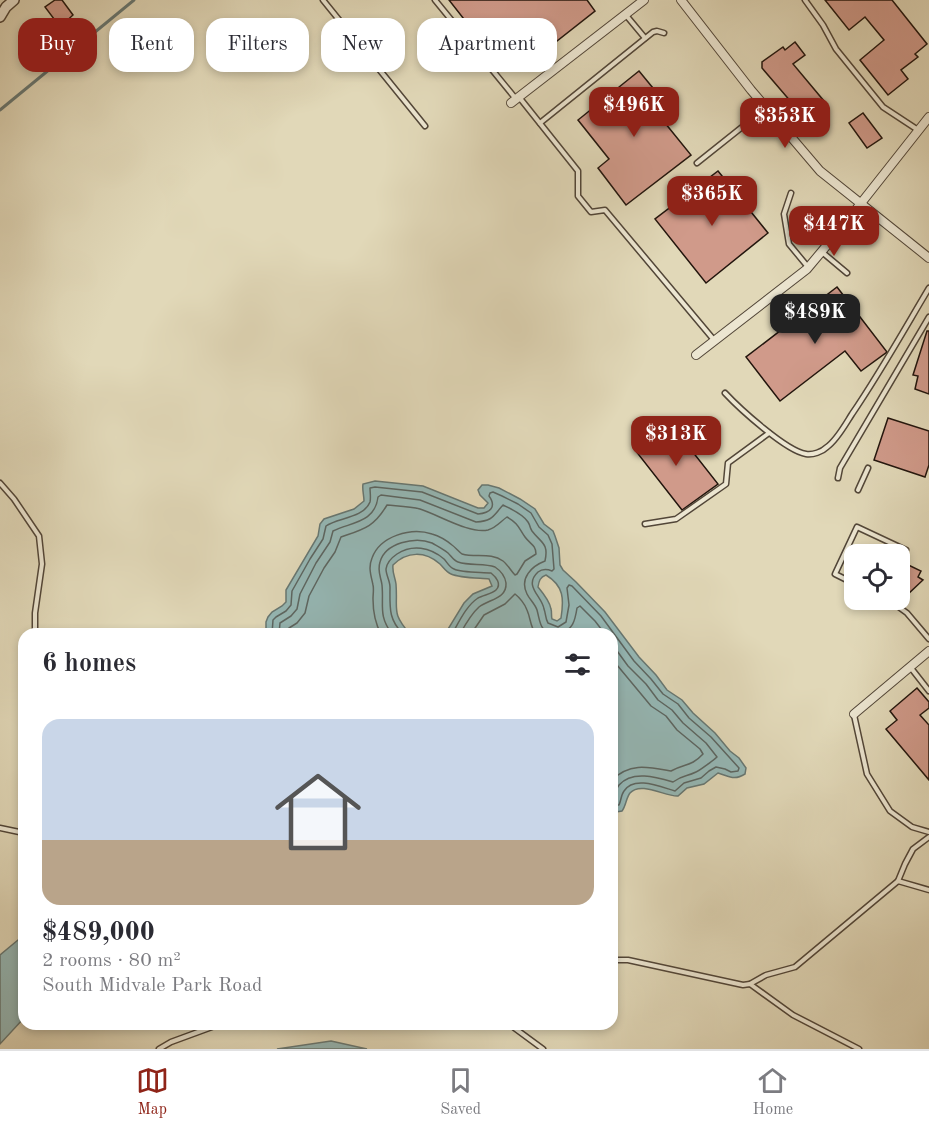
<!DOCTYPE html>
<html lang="en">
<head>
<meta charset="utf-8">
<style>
  body { margin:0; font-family:"Old Standard TT",serif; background:#f7f7f7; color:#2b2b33; height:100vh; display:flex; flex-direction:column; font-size:22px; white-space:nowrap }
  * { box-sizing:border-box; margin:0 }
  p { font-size:20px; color:#7c7c81 }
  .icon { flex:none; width:33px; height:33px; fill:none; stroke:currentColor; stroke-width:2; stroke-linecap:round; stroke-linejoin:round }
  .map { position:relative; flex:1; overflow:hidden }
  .side { position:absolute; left:18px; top:628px; width:600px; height:402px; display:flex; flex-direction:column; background:#fff; border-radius:18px; box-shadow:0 3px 9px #0003 }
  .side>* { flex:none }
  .guide { position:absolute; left:18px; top:18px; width:600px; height:54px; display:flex; gap:12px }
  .buttons { position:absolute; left:844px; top:544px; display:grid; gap:12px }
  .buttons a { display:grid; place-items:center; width:66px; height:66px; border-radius:12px; background:#fff; box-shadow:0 3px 9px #0003; font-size:30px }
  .price { position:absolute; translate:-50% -51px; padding:0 14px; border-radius:12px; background:#8f2418; color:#fff; font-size:20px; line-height:39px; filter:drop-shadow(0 2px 3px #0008) }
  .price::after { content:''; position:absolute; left:50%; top:36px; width:18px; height:14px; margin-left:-9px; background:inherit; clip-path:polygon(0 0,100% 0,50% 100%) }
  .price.on { background:#222; color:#fff }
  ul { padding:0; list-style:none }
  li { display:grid; align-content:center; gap:12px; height:318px; padding:0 24px }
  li+li { border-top:2px solid #e1e1e2 }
  li span { display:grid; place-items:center; height:186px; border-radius:18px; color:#555 }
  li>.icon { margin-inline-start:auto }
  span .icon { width:108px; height:108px; fill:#fffc; stroke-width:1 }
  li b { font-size:26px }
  h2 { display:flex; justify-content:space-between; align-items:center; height:72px; padding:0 24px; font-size:26px }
  .chip { padding:0 21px; border-radius:18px; background:#fff; box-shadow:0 3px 9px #0003; font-size:21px; line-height:54px }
  .chip.on { background:#8f2418; color:#fff }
  .menu { display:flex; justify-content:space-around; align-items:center; height:84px; border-top:2px solid #e1e1e2; background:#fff; font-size:16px; color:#7c7c81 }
  .menu a { display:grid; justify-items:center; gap:3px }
  .menu .on { color:#8f2418 }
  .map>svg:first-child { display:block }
  .water { fill:#95b8b6; stroke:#677772; stroke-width:1.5; fill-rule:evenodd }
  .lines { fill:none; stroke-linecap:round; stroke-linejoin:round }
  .shore { stroke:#5c6662; stroke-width:1.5 }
  .stream { stroke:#677772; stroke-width:3 }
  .building { fill:#d09a8a; stroke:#22150d; stroke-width:1.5 }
  .service-casing { stroke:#524638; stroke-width:7 }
  .minor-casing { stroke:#524638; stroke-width:10 }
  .tertiary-casing { stroke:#524638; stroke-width:12 }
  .service { stroke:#ece6d1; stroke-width:4 }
  .minor { stroke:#ece6d1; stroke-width:8 }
  .tertiary { stroke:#ece6d1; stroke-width:9 }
</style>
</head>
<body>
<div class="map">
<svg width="929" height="1049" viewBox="0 0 929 1049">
  <rect width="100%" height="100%" fill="#e1d8b8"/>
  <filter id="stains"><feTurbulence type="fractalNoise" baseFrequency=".00333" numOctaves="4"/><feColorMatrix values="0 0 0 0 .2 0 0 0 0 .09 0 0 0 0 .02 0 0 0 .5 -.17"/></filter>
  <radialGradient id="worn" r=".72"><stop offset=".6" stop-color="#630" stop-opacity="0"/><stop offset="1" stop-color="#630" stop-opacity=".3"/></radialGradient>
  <g class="water">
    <path d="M 375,481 L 423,486 L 478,508 L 484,508 L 488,503 L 480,495 L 478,490 L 482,485 L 488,485 L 499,488 L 520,499 L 535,509 L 544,524 L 553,531 L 555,536 L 559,548 L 560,565 L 563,570 L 576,582 L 605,612 L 639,657 L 656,675 L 667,690 L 682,700 L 693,713 L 715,733 L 730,751 L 739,758 L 746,768 L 745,774 C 734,781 729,776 718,773 L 704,784 L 687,788 L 678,796 C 666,797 641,781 630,793 C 626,798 626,806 622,811 L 616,812 L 612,810 L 612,634 L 445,634 L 464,603 L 473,594 L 492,586 L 489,579 C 479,578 460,578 451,574 C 446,572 444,568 440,564 C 425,551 407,551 393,565 C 392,572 395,577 396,584 C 398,611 391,612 410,634 L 266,634 L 266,622 L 268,617 L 272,612 L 282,606 L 286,602 L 286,590 L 318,536 L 320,524 L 324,519 L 354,509 L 364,501 C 364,495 362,490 363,484 ZM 546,575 C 564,586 564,599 561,618 L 557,621 L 552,619 C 551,616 552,612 551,609 C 550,602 543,593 538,587 C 539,581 540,577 546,575 Z"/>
    <polygon points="24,935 24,1018 0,1044 0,955"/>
    <polygon points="331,1041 367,1049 277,1049"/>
  </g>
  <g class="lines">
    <g class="shore">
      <path d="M 272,634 L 273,620 L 276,617 L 286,611 L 291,605 L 292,591 L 310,559 L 323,539 L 326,526 C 337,518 364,518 370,502 C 371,498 370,492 370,488 L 375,487 L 422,492 L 478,514 C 490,513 497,507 489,496 L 490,493 L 493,492 L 502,496 L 518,504 L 531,513 L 539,527 L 548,535 L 552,544 L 554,569 L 552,571 C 547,569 542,569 538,572 C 523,586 542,596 544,609 C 546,614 545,618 548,623 L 558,627 L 566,622 L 569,605 L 567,588 L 569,585 L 572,586 L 601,616 L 634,661 L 651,679 L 663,694 L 678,704 L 689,718 L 711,737 L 739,768 L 738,771 L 731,772 L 725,769 L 716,767 L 709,771 L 701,778 L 684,783 L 675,791 C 661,787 634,775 624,791 C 621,795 621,801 619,805 L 612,805"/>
      <path d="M 279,634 L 280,623 L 291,616 L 297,609 L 300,594 L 316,563 L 330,542 L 333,531 C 351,522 375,523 378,497 L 381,495 L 420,500 L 476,522 C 493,521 493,516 503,505 C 511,509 523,514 528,522 C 531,527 529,526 532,531 C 541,543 549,543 545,561 C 532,566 519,578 527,594 C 530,600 535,604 537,610 C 541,625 539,630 555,634"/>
      <path d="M 288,634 L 289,628 L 297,623 L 305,613 L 309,596 L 324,568 L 335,552 L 341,537 C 364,529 374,527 387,505 C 398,506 410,506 420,509 C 439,515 469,534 488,530 C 496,528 501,521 507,517 C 519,524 518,527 525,537 C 530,544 536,545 536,554 L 525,561 L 517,574 L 515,575 C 511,571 508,565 503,561 C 491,552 475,558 462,554 C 459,552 455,547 452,545 C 446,540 439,536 432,534 C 411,527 380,536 372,558 C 368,568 371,575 373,585 C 374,589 373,594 373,599 C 373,612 375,623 381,634"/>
      <path d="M 392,634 C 378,615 384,606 382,585 C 381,577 377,571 380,562 C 385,543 415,536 432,543 C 437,546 443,549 448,553 C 451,556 454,561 458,562 C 470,566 484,563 495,567 C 501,571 505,576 506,583 C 507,599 489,599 479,607 C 471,614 465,625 460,634"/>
      <path d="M 403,634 C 388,619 390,607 390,587 C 390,581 386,575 386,569 C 387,562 391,558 397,554 C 412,544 430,547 444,559 C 447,562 449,567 454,569 C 462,573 481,572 491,573 C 496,577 502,584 496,590 C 492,594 483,595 478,598 C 466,606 459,622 452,634"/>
      <path d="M 471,634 L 484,615 L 505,604 L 515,594 C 519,597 525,604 527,610 C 531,619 530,627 536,634"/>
      <path d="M 559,634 C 573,630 575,621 577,608 L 580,606 L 595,621 L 605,634"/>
      <path d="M 612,644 L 628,666 L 646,684 L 658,700 L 672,710 L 683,723 L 706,743 L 717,757 C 715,759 699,771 696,772 C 686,777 684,774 673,782 C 656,777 632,770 619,785 C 616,789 615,794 612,798"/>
      <path d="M 612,659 L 651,706 L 666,716 L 677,730 L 700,749 L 703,754 C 691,767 685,763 671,771 C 649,767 630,762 612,780"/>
    </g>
    <polyline class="stream" points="0,110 134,0"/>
  </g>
  <g class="building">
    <polygon points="55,0 62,0 73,15 60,27 45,7"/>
    <polygon points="449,0 587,0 595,11 524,67 510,49 496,60"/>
    <polygon points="825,0 892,0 927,44 915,54 918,57 901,70 908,79 888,95 860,60 884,40 865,17 849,30"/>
    <polygon points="795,42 805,55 793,64 824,101 804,117 762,68 762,62 783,47 785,50"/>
    <polygon points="639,71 671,110 661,118 691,155 626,205 598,168 609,159 578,120"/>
    <polygon points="863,113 882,138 867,148 849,123"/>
    <polygon points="718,171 768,233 706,283 655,219"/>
    <polygon points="837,287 887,352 861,371 845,351 780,401 746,357"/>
    <polygon points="927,331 929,331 929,394 915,389 918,376 913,375"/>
    <polygon points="888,418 929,431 929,465 925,477 874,460"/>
    <polygon points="670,423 718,484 682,510 635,450"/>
    <polygon points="900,561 921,571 918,577 923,580 908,594 900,590"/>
    <polygon points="917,688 929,702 929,708 920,715 929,725 929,780 886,729 897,720 890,711"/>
  </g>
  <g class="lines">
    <defs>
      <g id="service">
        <polyline points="323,0 425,126"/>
        <polyline points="435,0 516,99"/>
        <polyline points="805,0 823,25 836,49 883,107 918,130"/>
        <polyline points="625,14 645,38"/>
        <polyline points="519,97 578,171 578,196 591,212 605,210 714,340"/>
        <polyline points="540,123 653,32 657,31 664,33"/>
        <polyline points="697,163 766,108"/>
        <polyline points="791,193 784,214 789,244 808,267"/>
        <polyline points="822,252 847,273"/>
        <path d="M 725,393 C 739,408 786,451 806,454 C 813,455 822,452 827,447 C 837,440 845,425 852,414 C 880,373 904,330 929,288"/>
        <polyline points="838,478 840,468 929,317"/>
        <polyline points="0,483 14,499 39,536 42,564 35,613 35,634"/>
        <polyline points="858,490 868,468"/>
        <polyline points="645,524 676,519 726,484 728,463 769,433"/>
        <polyline points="855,584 835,574 857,527 906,550"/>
        <polyline points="889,600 907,613 929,639"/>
        <polyline points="911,668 929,691"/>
        <polyline points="854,715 867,774 890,811 912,827 929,832"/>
        <polyline points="0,828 24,833"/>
        <polyline points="898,881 905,864 913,849 929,837"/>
        <polyline points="612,960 628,960 743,985 750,984 793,1015 859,1049"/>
        <polyline points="750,984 766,975 795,967 898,881 929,890"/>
        <polyline points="509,1024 543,1049"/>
        <polyline points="159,1049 171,1042 220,1024"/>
      </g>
      <g id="minor">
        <polyline points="681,0 751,90 820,171 929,258"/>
        <polyline points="511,103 644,0"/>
        <polyline points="696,355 807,269 843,226 929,117"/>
        <polyline points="854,714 929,651"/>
      </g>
      <polyline id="tertiary" points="0,17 6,7 14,0"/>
    </defs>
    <use href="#service" class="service-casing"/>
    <use href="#minor" class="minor-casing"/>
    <use href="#tertiary" class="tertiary-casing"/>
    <use href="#service" class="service"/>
    <use href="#minor" class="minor"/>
    <use href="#tertiary" class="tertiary"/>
  </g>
  <rect width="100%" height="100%" filter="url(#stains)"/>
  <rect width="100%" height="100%" fill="url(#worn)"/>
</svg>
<div class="buttons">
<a><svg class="icon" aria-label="locate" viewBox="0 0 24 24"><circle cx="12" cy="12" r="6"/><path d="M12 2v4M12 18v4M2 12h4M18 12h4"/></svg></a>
</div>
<b class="price" style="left:634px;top:138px">$496K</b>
<b class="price" style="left:785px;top:149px">$353K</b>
<b class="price" style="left:712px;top:227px">$365K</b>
<b class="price" style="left:834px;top:257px">$447K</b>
<b class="price on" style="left:815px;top:345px">$489K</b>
<b class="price" style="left:676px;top:467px">$313K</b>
<div class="guide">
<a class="chip on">Buy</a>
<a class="chip">Rent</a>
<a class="chip">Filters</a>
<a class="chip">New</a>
<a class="chip">Apartment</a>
</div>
<section class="side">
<h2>6 homes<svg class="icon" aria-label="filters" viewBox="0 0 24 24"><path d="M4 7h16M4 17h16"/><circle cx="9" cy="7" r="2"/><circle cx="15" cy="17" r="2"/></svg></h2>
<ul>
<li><span style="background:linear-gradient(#c9d6e8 65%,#b9a48a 0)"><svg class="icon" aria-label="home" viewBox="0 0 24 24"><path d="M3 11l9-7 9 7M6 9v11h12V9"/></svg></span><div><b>$489,000</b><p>2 rooms · 80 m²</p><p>South Midvale Park Road</p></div></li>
</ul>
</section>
</div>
<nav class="menu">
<a class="on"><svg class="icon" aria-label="map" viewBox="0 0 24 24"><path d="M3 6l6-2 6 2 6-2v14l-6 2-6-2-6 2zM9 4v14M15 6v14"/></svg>Map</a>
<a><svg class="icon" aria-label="saved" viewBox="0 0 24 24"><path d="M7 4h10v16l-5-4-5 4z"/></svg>Saved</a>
<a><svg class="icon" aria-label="home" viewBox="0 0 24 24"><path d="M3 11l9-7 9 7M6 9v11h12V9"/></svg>Home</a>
</nav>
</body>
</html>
